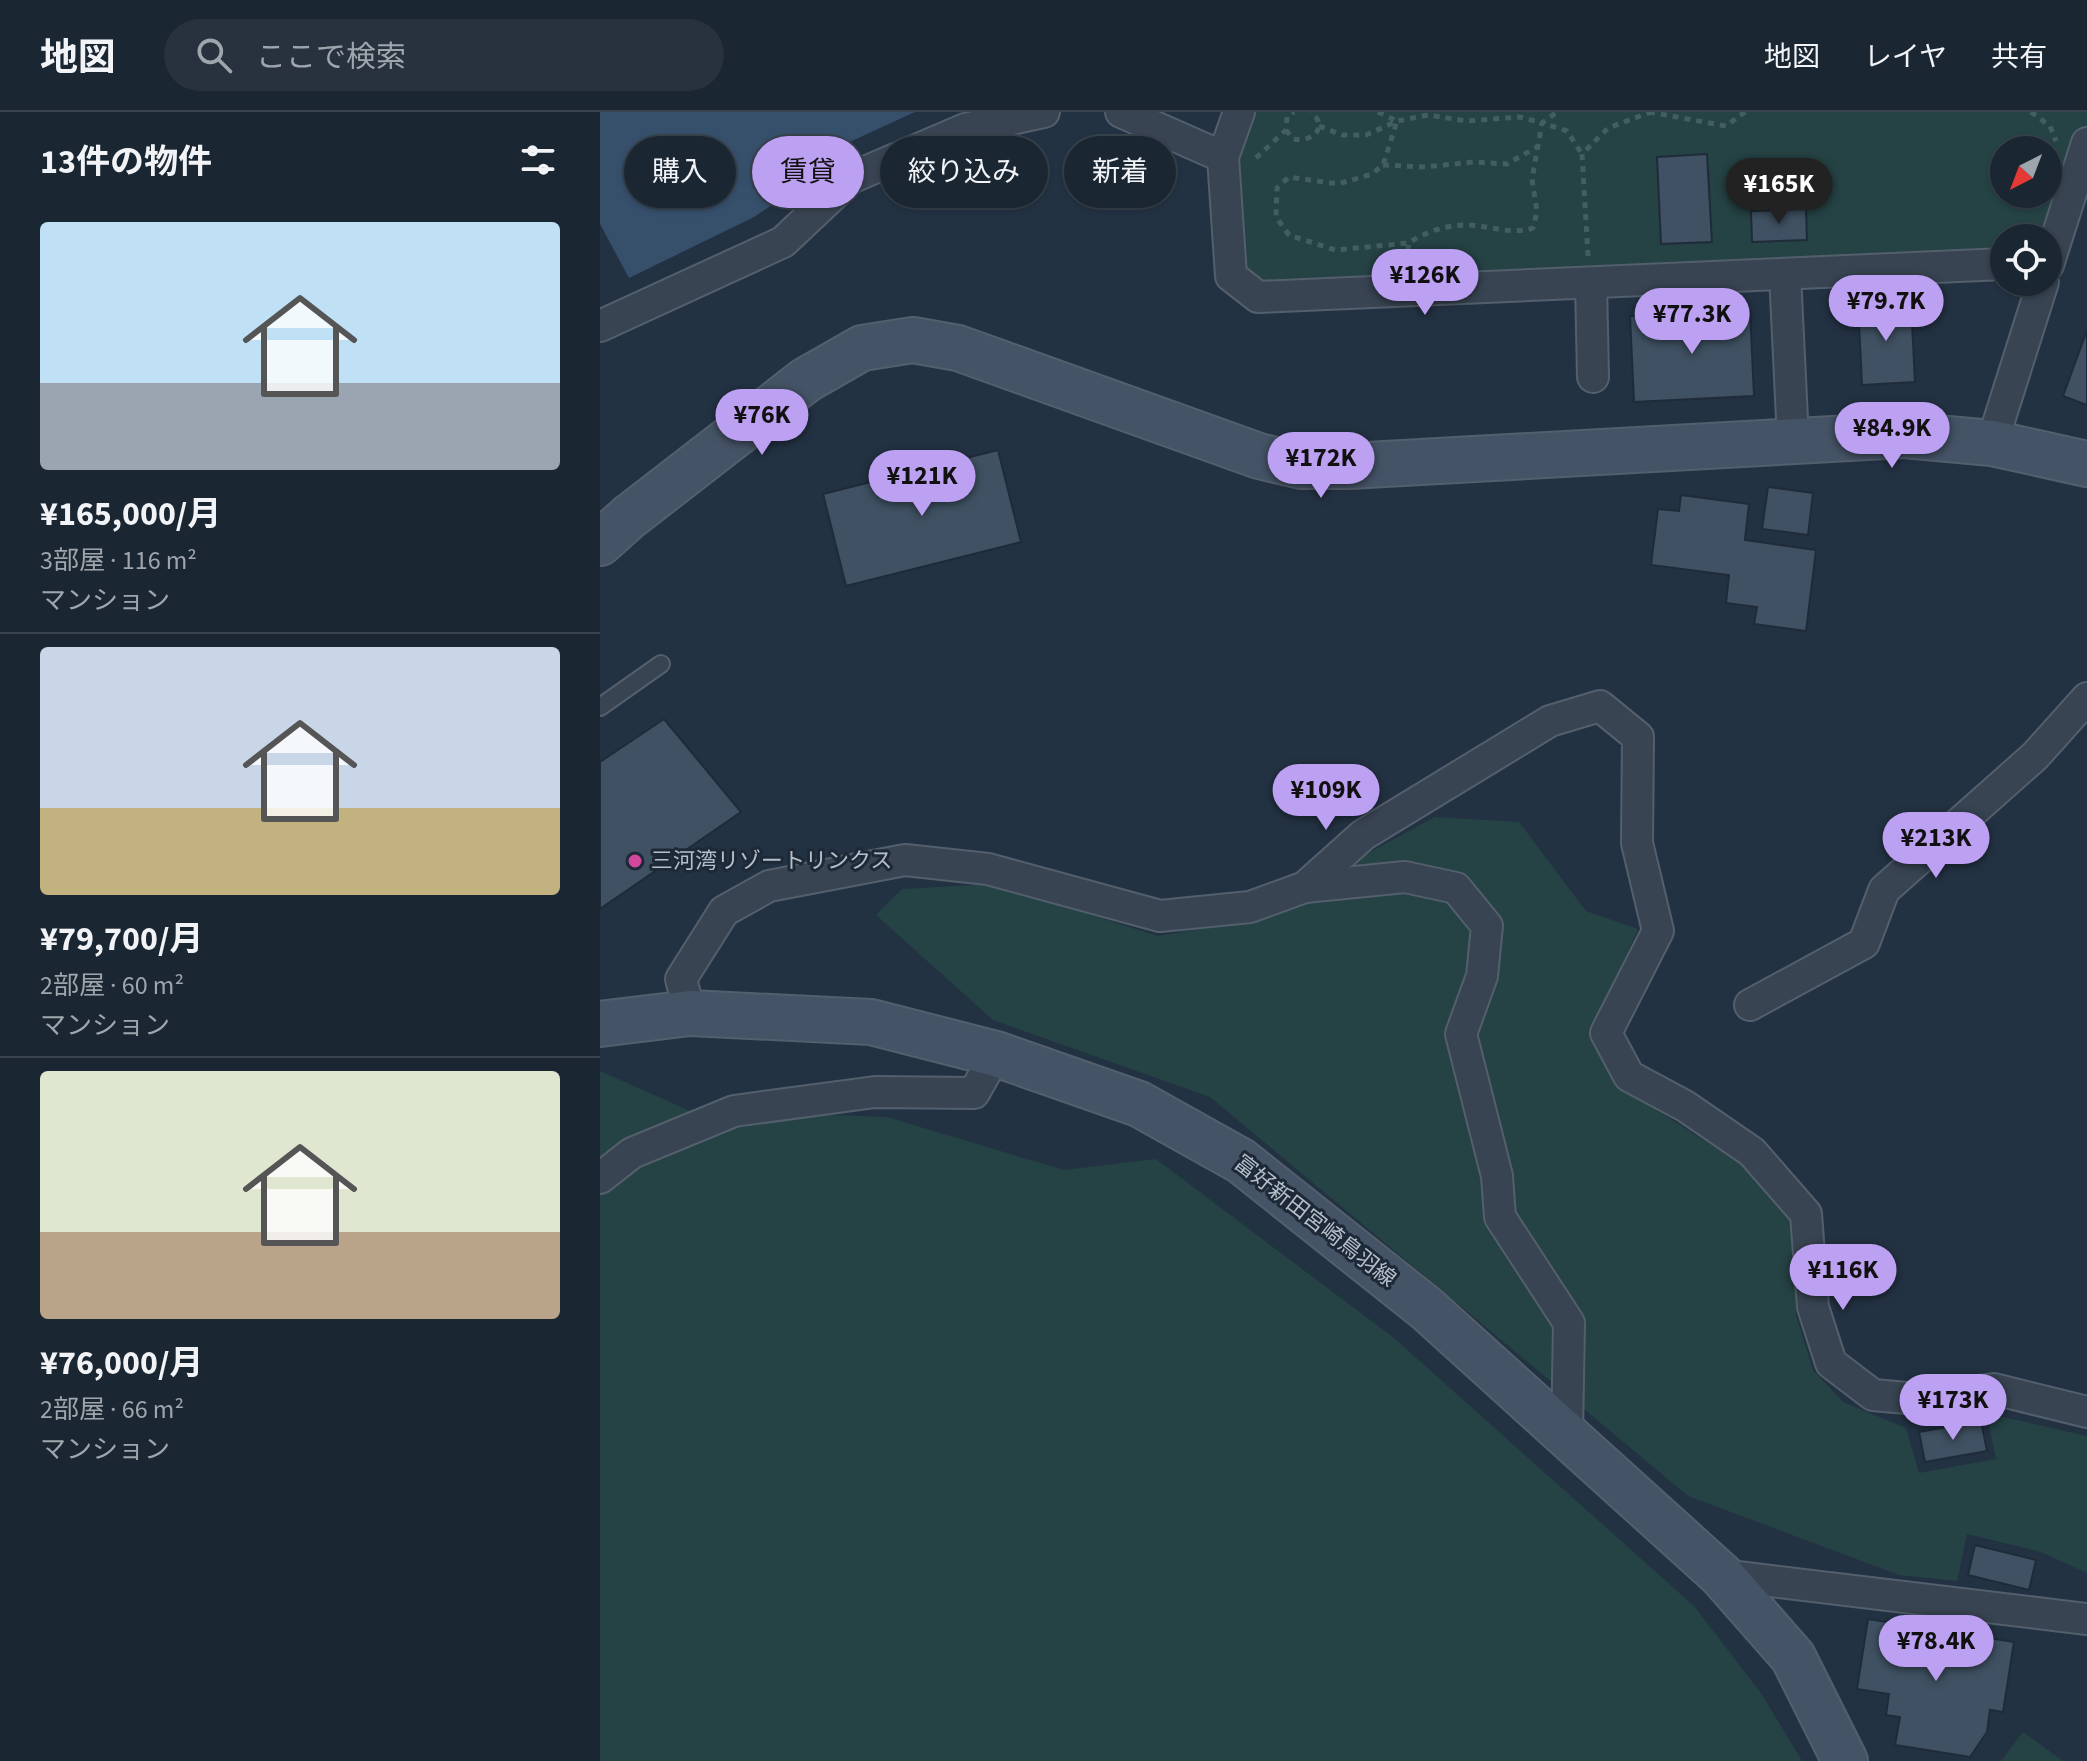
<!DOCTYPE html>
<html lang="ja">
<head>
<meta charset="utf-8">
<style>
  body { margin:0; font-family:"Source Sans 3","Noto Sans JP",sans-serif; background:#27323e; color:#f1f3f6; height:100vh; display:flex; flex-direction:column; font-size:30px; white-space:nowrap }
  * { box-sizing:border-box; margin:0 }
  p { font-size:26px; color:#9fa5ac }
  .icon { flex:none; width:44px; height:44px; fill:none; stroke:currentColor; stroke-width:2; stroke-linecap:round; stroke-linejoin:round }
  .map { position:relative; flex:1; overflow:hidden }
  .panel { display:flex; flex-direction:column; background:#1a2632; width:600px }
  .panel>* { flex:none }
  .hud { position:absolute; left:24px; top:24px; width:760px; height:72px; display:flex; gap:16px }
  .needle { width:52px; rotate:222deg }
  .fabs { position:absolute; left:1390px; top:24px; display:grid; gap:16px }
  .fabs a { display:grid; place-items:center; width:72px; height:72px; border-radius:50%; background:#1a2632; box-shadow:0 2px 6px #0004,0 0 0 2px #38434d; font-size:40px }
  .price { position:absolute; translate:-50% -68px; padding:0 18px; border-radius:28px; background:#bca0f2; color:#111; font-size:26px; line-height:52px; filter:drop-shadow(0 2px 4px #0008) }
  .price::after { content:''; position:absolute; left:50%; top:48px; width:24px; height:18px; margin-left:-12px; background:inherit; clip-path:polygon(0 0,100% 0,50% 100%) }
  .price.selected { background:#222; color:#fff }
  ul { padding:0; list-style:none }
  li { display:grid; align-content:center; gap:16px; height:424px; padding:0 40px }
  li+li { border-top:2px solid #38434d }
  li span { display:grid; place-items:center; height:248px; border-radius:8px; color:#555 }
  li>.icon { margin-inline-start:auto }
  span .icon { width:144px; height:144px; fill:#fffc; stroke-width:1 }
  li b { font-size:34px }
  h2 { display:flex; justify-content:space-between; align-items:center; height:96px; padding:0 40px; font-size:34px }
  .tag { padding:0 28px; border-radius:36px; background:#1a2632; box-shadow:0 2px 6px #0004,0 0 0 2px #38434d; font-size:28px; line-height:72px }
  .tag.selected { background:#bca0f2; color:#111 }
  header { display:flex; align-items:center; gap:48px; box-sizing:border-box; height:112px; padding:0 40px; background:#1a2632; border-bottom:2px solid #38434d }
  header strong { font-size:38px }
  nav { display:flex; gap:44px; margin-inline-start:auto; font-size:28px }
  .search { width:560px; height:72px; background:#27323e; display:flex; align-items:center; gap:20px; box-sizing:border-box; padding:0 28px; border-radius:44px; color:#9fa5ac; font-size:30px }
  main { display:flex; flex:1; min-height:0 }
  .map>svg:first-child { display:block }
  .green { fill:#254244; fill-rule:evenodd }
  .water { fill:#364f6b }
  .building { fill:#3f5162; stroke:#1f2b39; stroke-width:2 }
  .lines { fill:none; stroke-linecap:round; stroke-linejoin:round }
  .lane-casing { stroke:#535f6c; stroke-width:20 }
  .street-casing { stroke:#535f6c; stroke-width:34 }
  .secondary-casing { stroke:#535f6c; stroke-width:48 }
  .path { stroke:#445e60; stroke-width:5; stroke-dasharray:6 6; stroke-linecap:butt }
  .lane { stroke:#384452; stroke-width:16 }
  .street { stroke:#384452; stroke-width:30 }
  .secondary { stroke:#455366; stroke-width:44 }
  .hotel-dot { fill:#d1479c; stroke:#1d2937; stroke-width:3 }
  .labels { text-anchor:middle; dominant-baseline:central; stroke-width:6; stroke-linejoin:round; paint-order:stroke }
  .poi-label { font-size:22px; fill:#b5bfcc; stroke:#1d2937; text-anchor:start }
  .street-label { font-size:22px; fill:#b5bfcc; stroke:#1d2937 }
</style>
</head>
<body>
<header>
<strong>地図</strong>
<div class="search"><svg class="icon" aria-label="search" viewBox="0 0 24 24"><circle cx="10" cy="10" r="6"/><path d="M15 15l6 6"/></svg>ここで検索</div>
<nav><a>地図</a><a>レイヤ</a><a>共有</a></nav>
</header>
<main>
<section class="panel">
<h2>13件の物件<svg class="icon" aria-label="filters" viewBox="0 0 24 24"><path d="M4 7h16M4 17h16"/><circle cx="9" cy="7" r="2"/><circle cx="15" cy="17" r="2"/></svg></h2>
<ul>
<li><span style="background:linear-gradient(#bfe0f5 65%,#9aa5b1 0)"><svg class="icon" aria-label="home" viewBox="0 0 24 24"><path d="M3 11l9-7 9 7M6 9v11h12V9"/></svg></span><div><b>¥165,000/月</b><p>3部屋 · 116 m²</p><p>マンション</p></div></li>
<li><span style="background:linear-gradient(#c9d6e8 65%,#c2b280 0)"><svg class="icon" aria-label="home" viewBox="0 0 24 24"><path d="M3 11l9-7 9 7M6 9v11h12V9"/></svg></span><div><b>¥79,700/月</b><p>2部屋 · 60 m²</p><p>マンション</p></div></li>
<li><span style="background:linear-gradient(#dfe7d0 65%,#b9a48a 0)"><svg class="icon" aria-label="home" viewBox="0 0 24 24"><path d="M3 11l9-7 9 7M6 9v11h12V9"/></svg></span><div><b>¥76,000/月</b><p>2部屋 · 66 m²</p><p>マンション</p></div></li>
</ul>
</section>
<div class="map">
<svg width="1487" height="1649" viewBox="0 0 1487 1649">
  <rect width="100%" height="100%" fill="#233243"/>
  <g class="green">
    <path d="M 639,0 L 1487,0 L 1487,31 L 1448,126 L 1404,126 L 1404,152 L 645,176 L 632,19 ZM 1404,38 L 1448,38 L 1448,82 L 1404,82 Z"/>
    <polygon points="835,705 919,710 986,799 1038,817 991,923 1024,977 1141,1052 1193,1112 1196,1203 1213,1258 1243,1290 1306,1316 1319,1361 1396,1347 1386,1301 1487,1324 1487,1461 1441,1440 1367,1422 1357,1469 1299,1463 1088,1384 610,985 393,908 276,803 302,777 392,772 558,824 653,808 703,794 746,753"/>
    <polygon points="0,959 88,998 287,1005 464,1058 556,1047 794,1226 1094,1494 1161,1581 1202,1649 0,1649"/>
    <polygon points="1423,1620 1463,1649 1401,1649"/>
  </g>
  <polygon class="water" points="0,0 315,0 243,33 181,87 154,105 29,166 0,112"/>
  <g class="building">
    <polygon points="1107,42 1112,130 1061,132 1057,45"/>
    <polygon points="1192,47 1193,59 1179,59 1181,97 1156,98 1153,48"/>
    <polygon points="1206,97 1207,128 1152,130 1151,99"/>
    <polygon points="1311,190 1315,270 1262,273 1258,192"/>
    <polygon points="1150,198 1154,284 1034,290 1030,204"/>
    <polygon points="1487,218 1487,293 1463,284"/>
    <polygon points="398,338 421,430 246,474 223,382"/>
    <polygon points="1168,375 1213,381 1208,423 1162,417"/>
    <polygon points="1081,383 1149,392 1145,428 1216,438 1206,519 1154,512 1157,495 1126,491 1129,463 1051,453 1058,397 1079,399"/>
    <polygon points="64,607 141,700 0,797 0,650"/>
    <polygon points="1381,1309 1387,1339 1325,1350 1319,1320"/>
    <polygon points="1375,1433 1436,1448 1429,1478 1368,1463"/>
    <polygon points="1268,1507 1414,1530 1403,1600 1390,1598 1387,1620 1370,1645 1295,1633 1300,1605 1286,1603 1289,1582 1257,1577"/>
  </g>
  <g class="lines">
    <defs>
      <polyline id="lane" points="0,595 61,552"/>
      <g id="street">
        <polyline points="521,0 623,45"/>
        <polyline points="639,0 623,45 631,164 658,185 1404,152"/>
        <polyline points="1448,153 1487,31"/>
        <polyline points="1185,162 1193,328"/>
        <polyline points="991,171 993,265"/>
        <polyline points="0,214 183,130 251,66 365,17 444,0"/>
        <polyline points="1392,331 1443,170"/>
        <polyline points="705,775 805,765 856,776 887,814 882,864 861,922 897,1064 900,1105 969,1211 967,1323"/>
        <polyline points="1150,893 1264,831 1284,778 1435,644 1487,586"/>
        <polyline points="90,901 81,867 124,799 169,774 305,748 388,757 560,804 650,795 705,775 763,723 950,609 1000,594 1038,625 1037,731 1058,819 1006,921 1029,964 1085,994 1152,1040 1206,1102 1213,1195 1231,1251 1273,1283 1318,1287 1394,1277 1487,1300"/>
        <polyline points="0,1066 32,1041 134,999 275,980 374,981 396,942"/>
        <polyline points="1121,1463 1487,1507"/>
      </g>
      <g id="secondary">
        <polyline points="0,431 29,405 206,268 262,236 313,228 358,236 659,344 701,354 749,354 1304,323 1392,331 1487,352"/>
        <polyline points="0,912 90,901 271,910 396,942 539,992 641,1049 827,1197 1121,1463 1193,1545 1245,1649"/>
      </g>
    </defs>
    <use href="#lane" class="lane-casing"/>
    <use href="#street" class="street-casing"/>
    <use href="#secondary" class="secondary-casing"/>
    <g class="path">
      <polyline points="778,0 797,9 783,53 772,62 738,72 689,65 677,76 676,105 689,123 735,138 809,131"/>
      <polyline points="1049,0 1126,14 1145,0"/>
      <polyline points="1431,0 1450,14 1456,29"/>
      <polyline points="719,14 742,23 766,23 797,9 828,3 867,9 920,5 942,11 957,0"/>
      <path d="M 686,18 L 693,27 C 713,31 729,15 711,0"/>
      <polyline points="656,46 686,18 687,5 694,0"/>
      <polyline points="783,53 825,55 873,50 907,52 937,35"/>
      <polyline points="988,144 982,42 1008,16 1051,0"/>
      <path d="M 806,151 L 809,131 C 823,121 844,114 863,113 C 888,112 908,124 933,116 L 937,100 L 932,67 L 942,11 L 967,19 L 982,42"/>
    </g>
    <use href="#lane" class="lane"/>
    <use href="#street" class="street"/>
    <use href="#secondary" class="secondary"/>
  </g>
  <circle class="hotel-dot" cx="35" cy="749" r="8"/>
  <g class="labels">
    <g class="poi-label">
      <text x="51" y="749">三河湾リゾートリンクス</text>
    </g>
    <g class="street-label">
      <text transform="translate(715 1109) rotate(38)">富好新田宮崎鳥羽線</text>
    </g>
  </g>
</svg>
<div class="fabs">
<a><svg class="needle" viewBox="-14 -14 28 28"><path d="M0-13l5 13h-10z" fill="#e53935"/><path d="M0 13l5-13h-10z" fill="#9fa5ac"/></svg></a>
<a><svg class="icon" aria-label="locate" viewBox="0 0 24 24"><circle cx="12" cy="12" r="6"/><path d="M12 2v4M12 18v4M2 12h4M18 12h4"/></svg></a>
</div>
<b class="price selected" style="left:1179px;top:114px">¥165K</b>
<b class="price" style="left:825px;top:205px">¥126K</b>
<b class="price" style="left:1286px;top:231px">¥79.7K</b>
<b class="price" style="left:1092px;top:244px">¥77.3K</b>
<b class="price" style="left:162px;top:345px">¥76K</b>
<b class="price" style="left:1292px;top:358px">¥84.9K</b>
<b class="price" style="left:721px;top:388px">¥172K</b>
<b class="price" style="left:322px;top:406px">¥121K</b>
<b class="price" style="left:726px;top:720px">¥109K</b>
<b class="price" style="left:1336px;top:768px">¥213K</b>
<b class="price" style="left:1243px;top:1200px">¥116K</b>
<b class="price" style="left:1353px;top:1330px">¥173K</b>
<b class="price" style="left:1336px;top:1571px">¥78.4K</b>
<div class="hud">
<a class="tag">購入</a>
<a class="tag selected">賃貸</a>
<a class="tag">絞り込み</a>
<a class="tag">新着</a>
</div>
</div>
</main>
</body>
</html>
